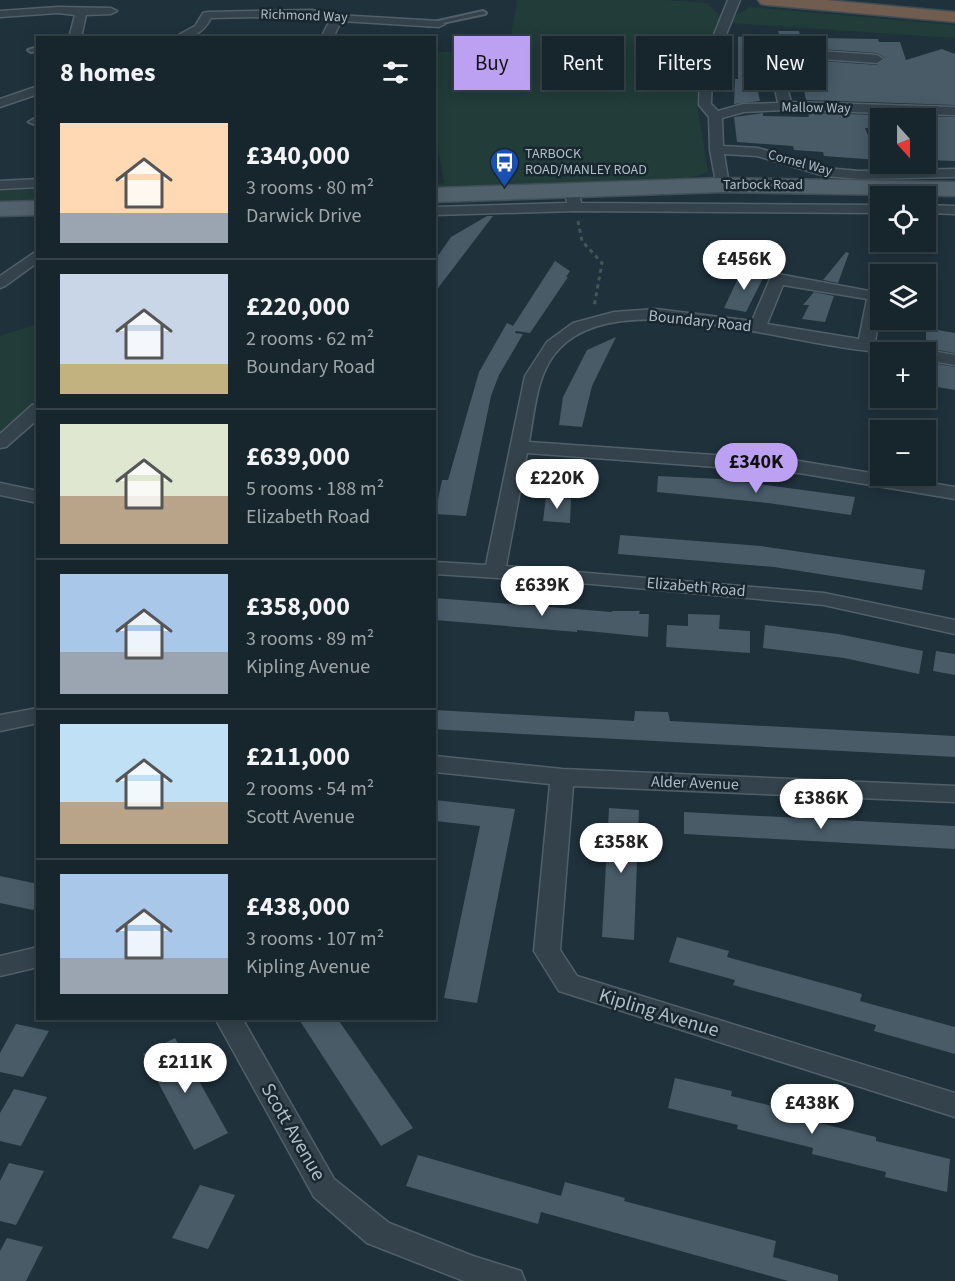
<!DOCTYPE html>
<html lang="en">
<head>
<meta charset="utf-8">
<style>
  body { margin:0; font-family:"Source Sans 3",sans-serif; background:#202d34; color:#f1f3f6; height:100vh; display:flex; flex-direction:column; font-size:22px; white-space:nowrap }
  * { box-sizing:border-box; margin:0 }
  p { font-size:20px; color:#9ea5a9 }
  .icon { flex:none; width:33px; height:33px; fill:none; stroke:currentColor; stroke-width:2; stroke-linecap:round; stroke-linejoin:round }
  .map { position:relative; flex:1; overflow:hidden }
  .side { position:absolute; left:36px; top:36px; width:400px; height:984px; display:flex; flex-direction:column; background:#17252c; border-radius:0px; box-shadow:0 3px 15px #0003,0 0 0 2px #364248 }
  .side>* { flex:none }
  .top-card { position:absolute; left:454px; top:36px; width:410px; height:54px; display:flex; gap:12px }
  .needle { width:39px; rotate:159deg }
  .tools { position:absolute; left:870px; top:108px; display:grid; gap:12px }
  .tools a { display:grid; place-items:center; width:66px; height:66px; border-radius:0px; background:#17252c; box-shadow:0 3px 15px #0003,0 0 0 2px #364248; font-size:30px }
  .price { position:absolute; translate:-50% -51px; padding:0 14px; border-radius:21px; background:#fff; color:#222; font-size:20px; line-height:39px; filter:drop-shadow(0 2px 3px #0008) }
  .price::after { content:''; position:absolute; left:50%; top:36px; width:18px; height:14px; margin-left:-9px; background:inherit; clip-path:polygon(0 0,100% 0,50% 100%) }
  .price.active { background:#bca0f2; color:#111 }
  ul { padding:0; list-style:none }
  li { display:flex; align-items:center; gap:18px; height:150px; padding:0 24px }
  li+li { border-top:2px solid #364248 }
  li span { display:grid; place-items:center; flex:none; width:168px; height:120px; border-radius:0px; color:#555 }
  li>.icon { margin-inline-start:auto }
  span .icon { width:72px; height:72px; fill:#fffc; stroke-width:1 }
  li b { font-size:26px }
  h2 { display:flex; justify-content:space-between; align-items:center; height:72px; padding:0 24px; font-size:26px }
  .chip { padding:0 21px; border-radius:0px; background:#17252c; box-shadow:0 3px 15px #0003,0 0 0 2px #364248; font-size:21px; line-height:54px }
  .chip.active { background:#bca0f2; color:#111 }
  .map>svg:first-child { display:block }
  .green { fill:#213c39 }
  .building { fill:#485b67 }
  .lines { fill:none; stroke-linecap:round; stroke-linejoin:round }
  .service-casing { stroke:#516068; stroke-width:4 }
  .minor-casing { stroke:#516068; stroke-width:3 }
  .primary-casing { stroke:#3f4e57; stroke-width:3 }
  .motorway-casing { stroke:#3e4d55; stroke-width:3 }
  .path { stroke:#3f5855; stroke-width:3; stroke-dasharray:4 4; stroke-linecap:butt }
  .service { fill:#33424b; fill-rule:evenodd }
  .minor { fill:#33424b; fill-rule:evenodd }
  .primary { fill:#51616b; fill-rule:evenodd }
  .motorway { fill:#715d4f; fill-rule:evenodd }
  .labels { text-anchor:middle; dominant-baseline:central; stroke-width:5; stroke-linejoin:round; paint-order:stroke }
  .far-street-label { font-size:14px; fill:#aebdc7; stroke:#19272f }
  .far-poi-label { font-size:14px; fill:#aebdc7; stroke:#19272f; text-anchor:start }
  .street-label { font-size:16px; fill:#aebdc7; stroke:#19272f }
  .near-street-label { font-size:20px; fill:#aebdc7; stroke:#19272f }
</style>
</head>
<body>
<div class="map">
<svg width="955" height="1281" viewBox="0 0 955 1281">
  <rect width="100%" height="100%" fill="#1f313b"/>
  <g class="green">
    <polygon points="514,0 667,0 707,3 721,17 701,68 697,103 708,172 681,181 435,190 435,184 444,183 437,142 435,141 435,52 508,51 517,1"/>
    <polygon points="750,7 955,25 955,38 730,23 731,18"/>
    <polygon points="37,185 37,206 0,207 0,186"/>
    <polygon points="37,324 37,409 0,443 0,336"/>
  </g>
  <g class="building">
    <polygon points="778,31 799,31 800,35 819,35 820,38 878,39 879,42 900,42 906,60 942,49 955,54 955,105 806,100 800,70 795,70 798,65 808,60 877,65 885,58 877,53 806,48 788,55 778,68 764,66 759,43 782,44"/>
    <polygon points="746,36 760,101 734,104 735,79 738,79 738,37"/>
    <polygon points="763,113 763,116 809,117 808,113 955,117 955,161 926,160 926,118 880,118 880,128 865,128 878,160 824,156 823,152 794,150 793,146 737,142 734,117"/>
    <polygon points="487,216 493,216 435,292 435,260 451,237"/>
    <polygon points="846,252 849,253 838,283 823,280"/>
    <polygon points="555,261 570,271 566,277 568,277 530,333 516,331 515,333 523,334 499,375 491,396 466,516 435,514 442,480 448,480 479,372 507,323 513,326"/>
    <polygon points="742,270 765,274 746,312 724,308"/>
    <polygon points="814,292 834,296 825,322 802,319 809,305 803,305"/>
    <polygon points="926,328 955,333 955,353 926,348"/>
    <polygon points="616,337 592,386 582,427 559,425 563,397 587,350"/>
    <polygon points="926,362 955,367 955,390 926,385"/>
    <polygon points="658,476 720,479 855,497 851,515 768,503 657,492"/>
    <polygon points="546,497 571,499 570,523 543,521"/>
    <polygon points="620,535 761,546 925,570 922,590 774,567 618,554"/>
    <polygon points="435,598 612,612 612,611 640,611 639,614 649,614 648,637 577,630 577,632 435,620"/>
    <polygon points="688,614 720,615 719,629 750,631 750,653 666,647 667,625 688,626"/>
    <polygon points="765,625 838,634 923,651 919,674 844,658 763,648"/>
    <polygon points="936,651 955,654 955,675 933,671"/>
    <polygon points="435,710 634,721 635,711 668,712 670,721 955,736 955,757 448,730 435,729"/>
    <polygon points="435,800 515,809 477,1003 444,998 480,826 435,821"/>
    <polygon points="609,808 639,810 634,940 602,937"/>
    <polygon points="684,812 955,826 955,849 684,834"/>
    <polygon points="0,876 38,884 38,902 33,910 0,903"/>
    <polygon points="677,937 729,951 727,957 862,994 860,1001 955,1027 955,1054 874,1031 876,1025 733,985 735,980 669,962"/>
    <polygon points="298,1018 337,1018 413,1128 381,1146"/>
    <polygon points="16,1024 49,1031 23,1077 0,1072 0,1053"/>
    <polygon points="175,1038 228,1133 194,1150 143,1054"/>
    <polygon points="675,1078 732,1091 731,1096 801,1113 800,1118 876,1137 876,1141 950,1159 947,1192 885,1177 886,1172 812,1154 813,1148 737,1129 738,1125 668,1108"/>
    <polygon points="14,1089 47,1097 21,1146 0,1141 0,1113"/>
    <polygon points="418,1155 561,1196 565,1182 625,1198 624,1201 776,1241 773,1257 838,1275 838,1281 788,1281 541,1212 538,1224 406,1186"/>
    <polygon points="9,1163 44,1171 16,1225 0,1221 0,1181"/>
    <polygon points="200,1185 235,1195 208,1249 172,1238"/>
    <polygon points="7,1238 43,1247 26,1281 0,1281 0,1251"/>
  </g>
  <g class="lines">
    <defs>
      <g id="service">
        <polygon points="483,11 486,13 485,14 428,26 425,24"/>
        <polygon points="38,47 38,51 31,52 28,50"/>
      </g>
      <g id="minor">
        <polygon points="728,0 740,0 712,69 711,104 718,111 743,104 778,103 773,79 789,57 806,50 877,55 883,59 877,63 808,58 797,63 785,79 791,102 955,107 955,115 785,110 744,112 722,118 723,146 758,148 826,168 859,171 955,169 955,177 859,179 825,176 757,156 724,154 729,185 722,189 717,188 710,150 709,117 699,105 700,69"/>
        <polygon points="58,7 111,8 117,11 111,14 86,15 81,38 69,38 75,15 58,13 0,17 0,11"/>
        <path d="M 312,10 L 337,15 L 439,21 L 445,24 L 439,27 L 341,21 L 333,38 L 321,38 L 330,20 L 312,16 L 211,18 C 202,35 191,38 173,38 L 195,26 L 203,13 L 207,12 Z"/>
        <polygon points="38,86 38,94 0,107 0,99"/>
        <polygon points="35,118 38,118 38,126 28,122"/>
        <polygon points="38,179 38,187 0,189 0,181"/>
        <polygon points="572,186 579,190 581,203 880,205 880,213 575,211 435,215 435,207 567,203 565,190"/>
        <polygon points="926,205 955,206 955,214 926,213"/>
        <polygon points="38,250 38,262 5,286 0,288 0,276"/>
        <path d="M 778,274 L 880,293 L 880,310 L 875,342 L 913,348 L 915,352 C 826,362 628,277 560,348 C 536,372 535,411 529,442 L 799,461 L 955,487 L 955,499 L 799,473 L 527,453 L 506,566 L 824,593 L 955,620 L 955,634 L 824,605 L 592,584 L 435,574 L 435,562 L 486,565 L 525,376 L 547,342 L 573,323 L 614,312 L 656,309 L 752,321 L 770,279 ZM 783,285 L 867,299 L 859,339 L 767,324 Z"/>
        <polygon points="926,350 955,355 955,365 926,360 926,352 919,352"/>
        <polygon points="38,404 38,419 6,447 0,448 0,434 32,405"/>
        <polygon points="0,483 38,491 38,503 0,495"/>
        <polygon points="38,708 38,723 0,731 0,715"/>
        <polygon points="435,756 562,769 955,786 955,802 573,786 560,950 577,976 955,1093 955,1117 559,991 534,951 550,784 435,772"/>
        <polygon points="38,947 38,967 0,976 0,956"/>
        <polygon points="215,1018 242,1018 334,1179 389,1223 473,1256 521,1271 525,1281 464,1281 367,1243 314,1197"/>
      </g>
      <g id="primary">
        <polygon points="722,178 955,182 955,196 722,192 435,202 435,188"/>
        <polygon points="38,201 38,215 0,216 0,202"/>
      </g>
      <polygon id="motorway" points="758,0 826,0 955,12 955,22 767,5 761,4"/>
    </defs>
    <use href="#service" class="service-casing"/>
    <use href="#minor" class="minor-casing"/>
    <use href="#primary" class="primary-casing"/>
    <use href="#motorway" class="motorway-casing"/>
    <polyline class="path" points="578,221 582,241 602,263 594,307"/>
    <use href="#service" class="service"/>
    <use href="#minor" class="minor"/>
    <use href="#primary" class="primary"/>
    <use href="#motorway" class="motorway"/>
  </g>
  <defs>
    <symbol id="bus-pin" viewBox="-11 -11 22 30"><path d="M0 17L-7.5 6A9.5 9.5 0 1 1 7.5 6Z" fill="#1a4fb4" stroke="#19272f"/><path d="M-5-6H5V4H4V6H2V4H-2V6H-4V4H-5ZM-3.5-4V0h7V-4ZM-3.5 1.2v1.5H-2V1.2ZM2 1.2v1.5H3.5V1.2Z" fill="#fff"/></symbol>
  </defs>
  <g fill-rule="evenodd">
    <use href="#bus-pin" x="488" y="146" width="33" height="45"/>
  </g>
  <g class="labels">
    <g class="far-street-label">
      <text transform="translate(304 16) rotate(2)">Richmond Way</text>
      <text transform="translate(816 108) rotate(1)">Mallow Way</text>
      <text transform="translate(800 163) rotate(15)">Cornel Way</text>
      <text x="763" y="185">Tarbock Road</text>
    </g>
    <g class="far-poi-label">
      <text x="525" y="154">TARBOCK<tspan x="525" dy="16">ROAD/MANLEY ROAD</tspan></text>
    </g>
    <g class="street-label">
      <text transform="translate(700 321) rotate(6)">Boundary Road</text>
      <text transform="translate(696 587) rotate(5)">Elizabeth Road</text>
      <text transform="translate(695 783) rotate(2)">Alder Avenue</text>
    </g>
    <g class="near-street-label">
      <text transform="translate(659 1013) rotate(17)">Kipling Avenue</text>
      <text transform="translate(293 1132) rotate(60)">Scott Avenue</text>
    </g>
  </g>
</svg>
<div class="tools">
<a><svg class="needle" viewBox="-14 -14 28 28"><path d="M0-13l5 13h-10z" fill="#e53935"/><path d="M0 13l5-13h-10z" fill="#9ea5a9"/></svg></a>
<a><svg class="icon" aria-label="locate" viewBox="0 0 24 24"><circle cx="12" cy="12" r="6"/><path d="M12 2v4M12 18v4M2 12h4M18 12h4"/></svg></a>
<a><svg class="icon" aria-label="layers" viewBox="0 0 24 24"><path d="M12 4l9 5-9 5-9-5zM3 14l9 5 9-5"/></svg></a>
<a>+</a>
<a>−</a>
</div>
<b class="price" style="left:744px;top:291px">£456K</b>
<b class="price active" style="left:756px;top:494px">£340K</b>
<b class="price" style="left:557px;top:510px">£220K</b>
<b class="price" style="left:542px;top:617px">£639K</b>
<b class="price" style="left:821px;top:830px">£386K</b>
<b class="price" style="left:621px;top:874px">£358K</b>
<b class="price" style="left:185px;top:1094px">£211K</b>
<b class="price" style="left:812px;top:1135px">£438K</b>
<div class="top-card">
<a class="chip active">Buy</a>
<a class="chip">Rent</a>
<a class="chip">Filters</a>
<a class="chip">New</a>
</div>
<section class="side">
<h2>8 homes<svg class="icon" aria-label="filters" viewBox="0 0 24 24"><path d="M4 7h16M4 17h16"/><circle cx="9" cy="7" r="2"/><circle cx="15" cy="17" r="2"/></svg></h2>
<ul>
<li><span style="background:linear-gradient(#ffd9b3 75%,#9aa5b1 0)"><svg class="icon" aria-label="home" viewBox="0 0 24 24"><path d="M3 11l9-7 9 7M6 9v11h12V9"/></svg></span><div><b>£340,000</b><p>3 rooms · 80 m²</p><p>Darwick Drive</p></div></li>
<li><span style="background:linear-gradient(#c9d6e8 75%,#c2b280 0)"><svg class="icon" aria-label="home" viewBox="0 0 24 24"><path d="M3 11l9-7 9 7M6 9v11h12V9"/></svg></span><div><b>£220,000</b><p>2 rooms · 62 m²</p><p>Boundary Road</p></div></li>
<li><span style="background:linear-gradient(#dfe7d0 60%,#b9a48a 0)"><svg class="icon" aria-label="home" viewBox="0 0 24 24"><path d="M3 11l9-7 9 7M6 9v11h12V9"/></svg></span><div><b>£639,000</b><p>5 rooms · 188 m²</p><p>Elizabeth Road</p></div></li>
<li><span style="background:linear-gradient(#a9c7e8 65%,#9aa5b1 0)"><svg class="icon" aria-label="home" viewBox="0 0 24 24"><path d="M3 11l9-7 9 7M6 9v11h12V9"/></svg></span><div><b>£358,000</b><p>3 rooms · 89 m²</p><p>Kipling Avenue</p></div></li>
<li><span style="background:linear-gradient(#bfe0f5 65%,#b9a48a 0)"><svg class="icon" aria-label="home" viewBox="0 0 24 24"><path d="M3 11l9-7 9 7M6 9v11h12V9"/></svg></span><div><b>£211,000</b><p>2 rooms · 54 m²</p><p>Scott Avenue</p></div></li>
<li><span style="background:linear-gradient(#a9c7e8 70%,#9aa5b1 0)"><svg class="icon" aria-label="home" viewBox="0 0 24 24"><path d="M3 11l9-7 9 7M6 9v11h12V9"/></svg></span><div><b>£438,000</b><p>3 rooms · 107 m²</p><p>Kipling Avenue</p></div></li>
</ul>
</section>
</div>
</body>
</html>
